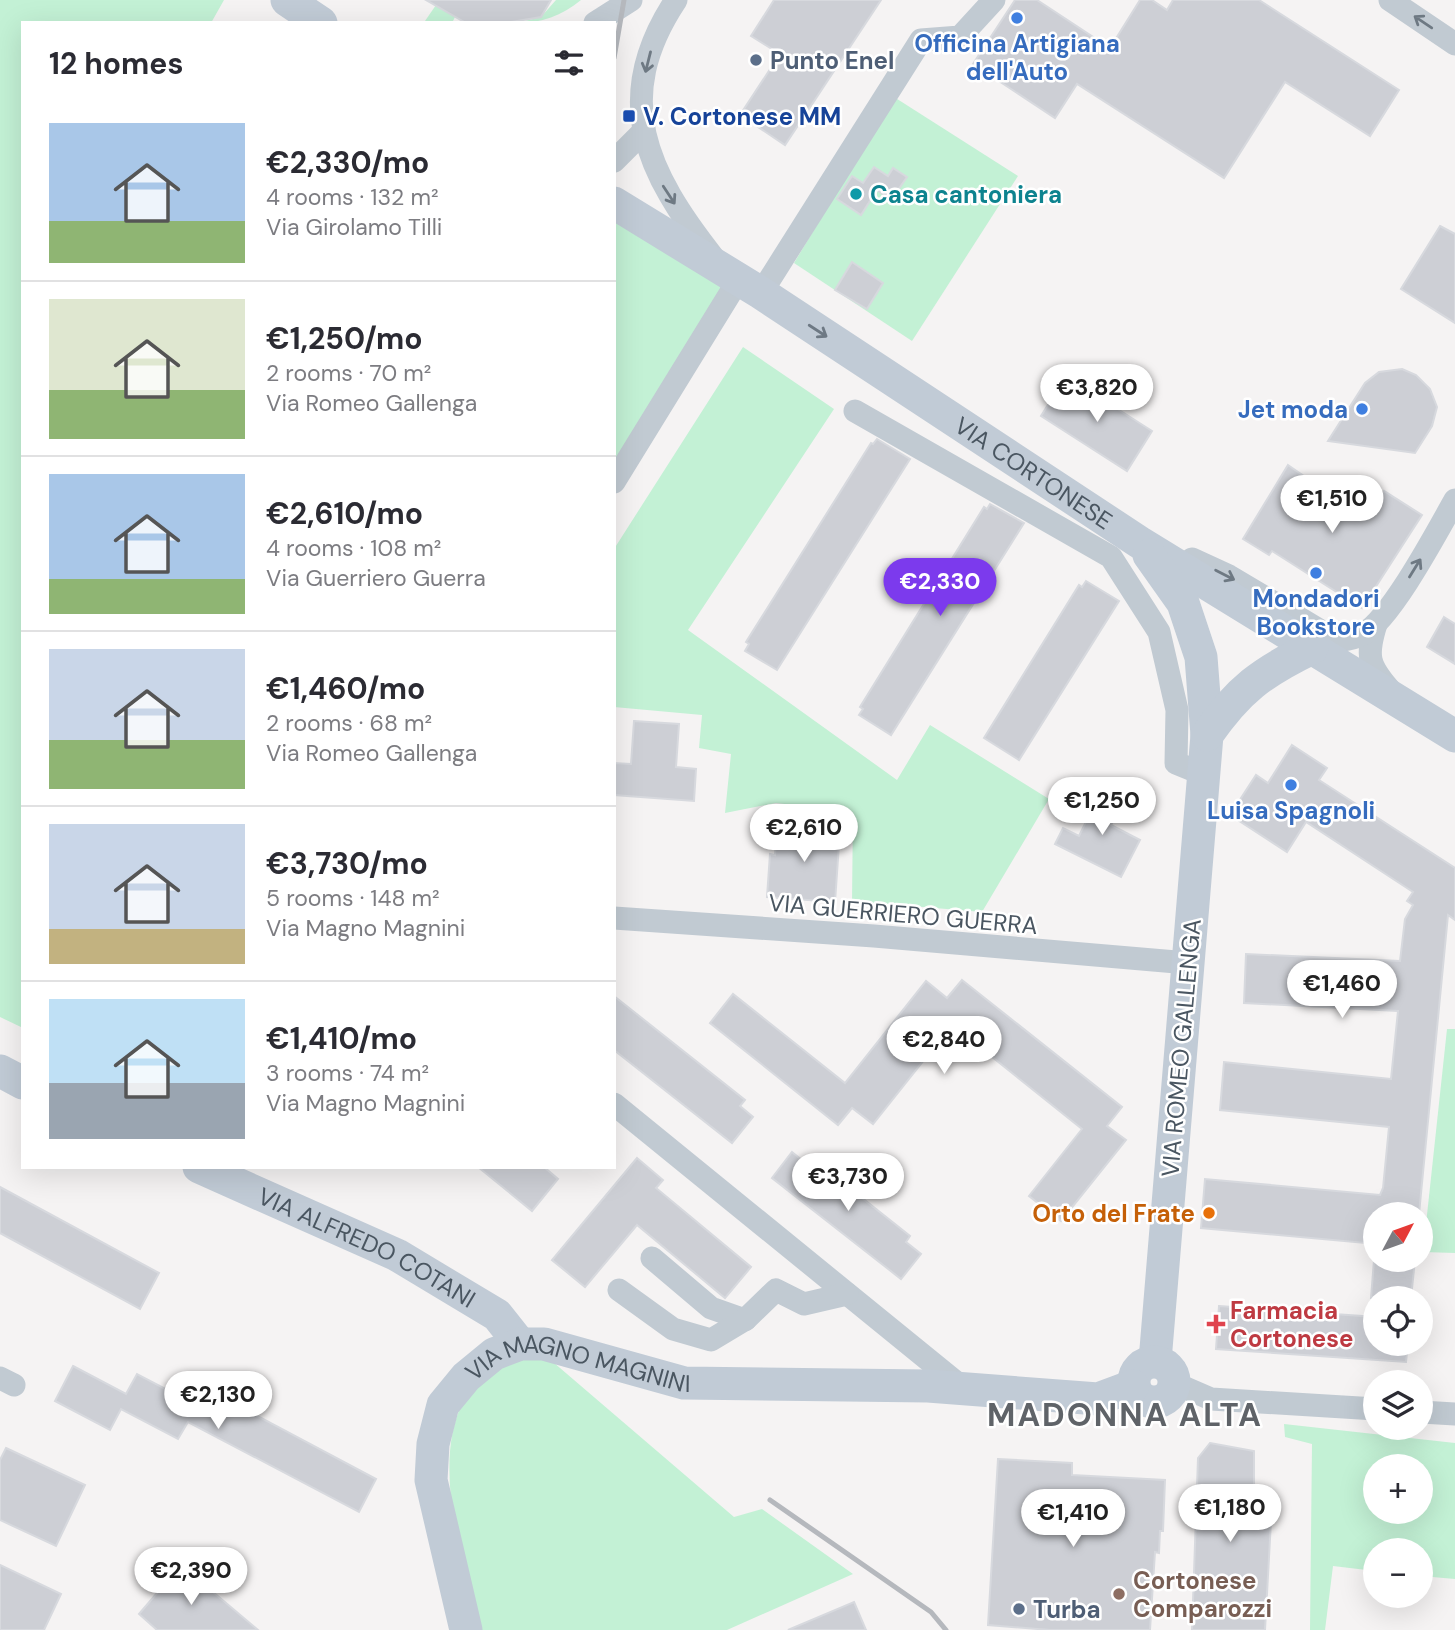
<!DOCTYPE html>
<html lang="en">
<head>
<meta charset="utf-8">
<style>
  body { margin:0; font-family:"DM Sans",sans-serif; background:#f2f2f3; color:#2b2b33; height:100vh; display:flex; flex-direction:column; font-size:26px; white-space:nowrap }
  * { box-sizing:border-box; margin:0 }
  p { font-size:23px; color:#7c7c81 }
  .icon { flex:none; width:38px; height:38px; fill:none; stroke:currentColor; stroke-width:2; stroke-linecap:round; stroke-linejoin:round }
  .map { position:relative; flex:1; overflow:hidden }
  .drawer { position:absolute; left:21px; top:21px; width:595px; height:1148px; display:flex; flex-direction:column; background:#fff; border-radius:0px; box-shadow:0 7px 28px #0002 }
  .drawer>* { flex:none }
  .needle { width:46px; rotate:49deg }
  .controls { position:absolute; left:1363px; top:1202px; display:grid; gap:14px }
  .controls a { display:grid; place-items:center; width:70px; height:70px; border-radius:50%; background:#fff; box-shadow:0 7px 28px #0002; font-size:35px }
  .price { position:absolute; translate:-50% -60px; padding:0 16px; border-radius:24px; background:#fff; color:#222; font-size:23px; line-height:46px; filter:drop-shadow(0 2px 4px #0008) }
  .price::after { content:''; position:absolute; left:50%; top:42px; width:21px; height:16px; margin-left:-10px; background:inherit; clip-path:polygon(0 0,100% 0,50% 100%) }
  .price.on { background:#7c3aed; color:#fff }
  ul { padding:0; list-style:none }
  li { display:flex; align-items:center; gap:21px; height:175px; padding:0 28px }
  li+li { border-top:2px solid #e1e1e2 }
  li span { display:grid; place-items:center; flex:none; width:196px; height:140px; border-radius:0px; color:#555 }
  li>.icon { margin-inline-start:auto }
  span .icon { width:84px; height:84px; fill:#fffc; stroke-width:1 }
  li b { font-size:30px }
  h2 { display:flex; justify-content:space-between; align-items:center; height:84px; padding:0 28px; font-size:30px }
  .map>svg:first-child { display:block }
  .green { fill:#c3f1d5; fill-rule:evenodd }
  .building { fill:#cdcfd5; stroke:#d7d9de; stroke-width:2 }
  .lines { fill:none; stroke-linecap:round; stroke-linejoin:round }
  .street { stroke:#c1cad2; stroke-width:23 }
  .secondary { stroke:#c1cbd6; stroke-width:33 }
  .rail { stroke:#b5b8bd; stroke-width:5 }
  .oneway { stroke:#6e7983 }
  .oneway2 { stroke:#6e7984 }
  .shop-dot { fill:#3f7fe0; stroke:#fff; stroke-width:2.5 }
  .service-dot { fill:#5c6f8a; stroke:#fff; stroke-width:2.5 }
  .transit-dot { fill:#1a4fb4; stroke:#fff; stroke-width:2.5 }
  .culture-dot { fill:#0f9aa8; stroke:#fff; stroke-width:2.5 }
  .food-dot { fill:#e8710a; stroke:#fff; stroke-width:2.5 }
  .health-dot { fill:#e0444e; stroke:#fff; stroke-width:2.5 }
  .education-dot { fill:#8d6e63; stroke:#fff; stroke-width:2.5 }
  .labels { text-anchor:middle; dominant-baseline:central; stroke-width:5; stroke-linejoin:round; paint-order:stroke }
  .shop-label { font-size:24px; font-weight:bold; fill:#366cbe; stroke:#fff }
  .service-label { font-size:24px; font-weight:bold; fill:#4e5e75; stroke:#fff; text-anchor:start }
  .transit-label { font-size:24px; font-weight:bold; fill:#164399; stroke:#fff; text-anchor:start }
  .culture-label { font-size:24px; font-weight:bold; fill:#0d838f; stroke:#fff; text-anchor:start }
  .street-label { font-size:24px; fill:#4a5661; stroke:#fff }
  .food-label { font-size:24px; font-weight:bold; fill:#c56008; stroke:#fff; text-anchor:end }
  .health-label { font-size:24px; font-weight:bold; fill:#be3a42; stroke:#fff; text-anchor:start }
  .education-label { font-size:24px; font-weight:bold; fill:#785e54; stroke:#fff; text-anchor:start }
  .district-label { font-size:32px; font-weight:bold; letter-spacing:2px; fill:#5f6368; stroke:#fff }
</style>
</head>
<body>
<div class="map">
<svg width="1455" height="1630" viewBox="0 0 1455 1630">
  <rect width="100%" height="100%" fill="#f5f3f3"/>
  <g class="green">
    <polygon points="0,0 224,0 211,23 23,23 23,1028 0,1017"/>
    <path d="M 556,0 L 581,0 C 562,16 541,23 517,23 L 541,17 Z"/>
    <polygon points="436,5 455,17 452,23 425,21"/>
    <polygon points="894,97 1018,176 912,341 794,263"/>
    <polygon points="614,219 724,286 614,463"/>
    <polygon points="743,347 834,409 688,630 897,780 930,725 1049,799 982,912 852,901 853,812 776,803 725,813 731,754 699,748 702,715 614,707 614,549"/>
    <polygon points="1447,1029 1455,1029 1455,1253 1423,1252"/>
    <path d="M 546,1356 L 734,1517 L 762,1509 L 853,1574 L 727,1630 L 479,1630 C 456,1542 401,1363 546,1356 Z"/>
    <path d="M 1284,1424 L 1455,1443 L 1455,1579 L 1421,1576 L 1421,1550 L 1376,1550 L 1375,1571 L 1333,1566 L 1325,1630 L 1310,1630 L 1312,1444 L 1285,1437 ZM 1376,1466 L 1421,1466 L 1421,1512 L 1376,1512 Z"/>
  </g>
  <g class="building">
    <polygon points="426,0 551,0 541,17 505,23 466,23"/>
    <polygon points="774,0 881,0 785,145 740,115 780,54 751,36"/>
    <polygon points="1015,0 1037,0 1110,48 1140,0 1152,0 1167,10 1173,0 1259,0 1399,90 1370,136 1285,82 1224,178 1077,84 1055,118 973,64"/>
    <polygon points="874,167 888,176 893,168 907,177 891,200 877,190 861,215 837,199 852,176 863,183"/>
    <polygon points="1440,226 1455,234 1455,323 1401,289"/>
    <polygon points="852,262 883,283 867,309 835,290"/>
    <polygon points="1402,369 1416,375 1430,389 1437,407 1432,426 1415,453 1328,441 1365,383 1379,372"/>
    <polygon points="1066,376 1152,431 1127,471 1041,416"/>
    <polygon points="877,439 910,459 777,670 745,651 749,644 746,642 871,443 873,444"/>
    <polygon points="1288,465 1366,519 1384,491 1422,515 1362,608 1272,551 1269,555 1243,539"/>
    <polygon points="990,504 1024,523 891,735 859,715 863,709 860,707 984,507 987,509"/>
    <polygon points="1086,581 1119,601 1019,760 984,738 1079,585 1082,587"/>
    <polygon points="1444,617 1455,624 1455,664 1427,647"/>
    <polygon points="634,721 679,724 676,767 696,769 694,801 614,795 614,763 631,764"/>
    <polygon points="1292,745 1327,768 1319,780 1455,868 1455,920 1448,915 1419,1214 1376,1214 1376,1244 1201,1228 1205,1179 1380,1195 1383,1188 1389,1127 1220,1110 1224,1062 1391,1079 1398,1011 1244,1003 1246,954 1400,961 1405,919 1413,905 1407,901 1413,892 1306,822 1287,852 1230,815 1256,775 1268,783"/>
    <polygon points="1102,789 1124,800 1111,825 1140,840 1121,877 1055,844 1063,828 1079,836"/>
    <polygon points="777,826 840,830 835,902 767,897 770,854 775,855"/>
    <polygon points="962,980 1122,1107 1107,1126 1126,1140 1061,1221 1029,1196 1082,1129 952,1025 873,1124 852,1108 838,1125 710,1023 733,994 845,1083 926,981 947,998"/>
    <polygon points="614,996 745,1100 740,1106 753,1117 732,1143 614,1050"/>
    <polygon points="792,1152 808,1165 813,1159 910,1236 906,1242 921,1254 901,1279 772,1178"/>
    <polygon points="637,1158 663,1180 656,1188 751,1267 725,1298 637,1225 585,1287 552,1260"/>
    <polygon points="478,1167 544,1167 558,1179 532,1211"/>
    <polygon points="0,1187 159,1273 140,1309 0,1233"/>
    <polygon points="1374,1260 1415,1260 1411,1298 1371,1298"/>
    <polygon points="1219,1306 1376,1317 1376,1344 1408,1344 1406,1362 1216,1349"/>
    <polygon points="73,1366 126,1394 137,1374 198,1406 207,1389 376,1479 359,1512 188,1422 178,1439 121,1409 110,1430 55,1401"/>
    <polygon points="1210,1443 1254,1451 1254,1497 1271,1521 1265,1630 1192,1630 1198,1458"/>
    <polygon points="6,1448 85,1485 56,1546 0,1520 0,1460"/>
    <polygon points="998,1459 1072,1463 1072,1475 1165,1480 1163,1531 1160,1531 1159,1553 1155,1552 1150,1630 1050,1630 988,1625"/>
    <polygon points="0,1565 61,1594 44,1630 0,1630"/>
    <polygon points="181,1565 258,1630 157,1630 139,1614"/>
    <polygon points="854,1602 866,1630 788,1630"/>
  </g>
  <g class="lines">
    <g class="street">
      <path d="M 676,0 C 610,99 647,173 713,257"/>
      <polyline points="1390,0 1455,44"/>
      <polyline points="595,23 631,0"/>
      <polyline points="614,161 643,132"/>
      <polyline points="761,293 921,40 960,37 994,0"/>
      <polyline points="855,411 1111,557 1159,632 1177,710 1176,763 1203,774"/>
      <polyline points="614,482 739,279"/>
      <polyline points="1192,559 1229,576 1336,640"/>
      <path d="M 1376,624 C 1366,656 1368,665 1390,690"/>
      <path d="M 1321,645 C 1335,640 1350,641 1363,634 C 1391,619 1438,530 1455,500"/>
      <polyline points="614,918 874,936 1188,963"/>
      <polyline points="614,1104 963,1388"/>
      <polyline points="652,1258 711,1308 745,1320"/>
      <polyline points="619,1290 673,1329 711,1340 746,1319 776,1290 804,1304 847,1294"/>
      <polyline points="0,1378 14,1385"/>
      <polyline points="1174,1383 1211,1399 1376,1409"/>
      <polyline points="1421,1412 1455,1414"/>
    </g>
    <g class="secondary">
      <polyline points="287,0 321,23"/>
      <path id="s1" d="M 614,203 L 761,293 L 1139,542 L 1455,736"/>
      <polyline points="1149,555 1183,603 1201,657 1207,735 1155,1361"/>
      <path d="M 1207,735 C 1238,690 1262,672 1312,648"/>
      <polyline points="0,1071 23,1083"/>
      <path id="s2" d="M 199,1167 L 397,1255 L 497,1315 L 520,1344"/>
      <circle cx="1154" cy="1382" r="20"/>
      <path id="s3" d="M 466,1630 L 431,1480 L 433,1444 L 443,1405 L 466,1377 L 494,1354 L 520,1344 L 544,1344 L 684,1383 L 928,1386 L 1098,1399 L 1133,1386"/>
    </g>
    <g class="rail">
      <polyline points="614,58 624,0"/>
      <polyline points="770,1500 931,1612 946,1630"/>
    </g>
  </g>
  <defs><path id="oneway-shaft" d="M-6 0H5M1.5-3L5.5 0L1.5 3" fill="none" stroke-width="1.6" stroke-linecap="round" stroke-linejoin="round" transform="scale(1.75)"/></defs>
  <g class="oneway">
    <use href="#oneway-shaft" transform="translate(1423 22) rotate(-146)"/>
    <use href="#oneway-shaft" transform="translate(648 62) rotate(104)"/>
    <use href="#oneway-shaft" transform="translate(669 195) rotate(57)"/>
    <use href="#oneway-shaft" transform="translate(1415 568) rotate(-58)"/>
    <use href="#oneway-shaft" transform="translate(1225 575) rotate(27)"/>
  </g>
  <use class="oneway2" href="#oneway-shaft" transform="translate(818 331) rotate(33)"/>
  <g class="shop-dot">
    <circle cx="1017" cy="18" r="7"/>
    <circle cx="1362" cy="409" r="7"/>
    <circle cx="1316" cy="573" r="7"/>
    <circle cx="1291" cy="785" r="7"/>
  </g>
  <g class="service-dot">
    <circle cx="756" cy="60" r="7"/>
    <circle cx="1019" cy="1609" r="7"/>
  </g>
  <rect class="transit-dot" x="622" y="109" width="14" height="14" rx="3.5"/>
  <circle class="culture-dot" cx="856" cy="194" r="7"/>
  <circle class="food-dot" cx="1209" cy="1213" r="7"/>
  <path class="health-dot" d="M1212.5 1313.5h7v7h7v7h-7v7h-7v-7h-7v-7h7z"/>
  <circle class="education-dot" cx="1119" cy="1594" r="7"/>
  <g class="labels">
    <g class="shop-label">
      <text x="1017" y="43">Officina Artigiana<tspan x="1017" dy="28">dell'Auto</tspan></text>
      <text x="1348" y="409" text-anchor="end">Jet moda</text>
      <text x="1316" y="598">Mondadori<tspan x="1316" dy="28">Bookstore</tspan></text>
      <text x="1291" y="810">Luisa Spagnoli</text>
    </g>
    <g class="service-label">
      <text x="770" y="60">Punto Enel</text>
      <text x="1033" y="1609">Turba</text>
    </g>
    <g class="transit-label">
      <text x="643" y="116">V. Cortonese MM</text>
    </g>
    <g class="culture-label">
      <text x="870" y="194">Casa cantoniera</text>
    </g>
    <g class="street-label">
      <text stroke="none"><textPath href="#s1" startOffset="499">VIA CORTONESE</textPath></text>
      <text transform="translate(903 914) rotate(5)">VIA GUERRIERO GUERRA</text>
      <text transform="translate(1181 1048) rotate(-85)">VIA ROMEO GALLENGA</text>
      <text stroke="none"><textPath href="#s2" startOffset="186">VIA ALFREDO COTANI</textPath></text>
      <text stroke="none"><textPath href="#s3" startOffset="388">VIA MAGNO MAGNINI</textPath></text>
    </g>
    <g class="food-label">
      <text x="1195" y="1213">Orto del Frate</text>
    </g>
    <g class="health-label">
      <text x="1230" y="1310">Farmacia<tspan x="1230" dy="28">Cortonese</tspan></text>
    </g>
    <g class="education-label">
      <text x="1133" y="1580">Cortonese<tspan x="1133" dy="28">Comparozzi</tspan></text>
    </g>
    <g class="district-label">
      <text x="1125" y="1415">MADONNA ALTA</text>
    </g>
  </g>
</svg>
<div class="controls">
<a><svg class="needle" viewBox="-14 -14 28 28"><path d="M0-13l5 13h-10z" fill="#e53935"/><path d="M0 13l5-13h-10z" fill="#7c7c81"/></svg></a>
<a><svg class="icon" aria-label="locate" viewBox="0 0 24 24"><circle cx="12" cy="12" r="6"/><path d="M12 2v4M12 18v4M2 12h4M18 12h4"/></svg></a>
<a><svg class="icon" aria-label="layers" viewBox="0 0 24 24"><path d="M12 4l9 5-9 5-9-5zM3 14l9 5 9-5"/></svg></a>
<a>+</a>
<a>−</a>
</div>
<b class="price" style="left:1097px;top:424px">€3,820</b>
<b class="price" style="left:1332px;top:535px">€1,510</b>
<b class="price on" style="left:940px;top:618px">€2,330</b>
<b class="price" style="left:1102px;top:837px">€1,250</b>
<b class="price" style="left:804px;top:864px">€2,610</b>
<b class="price" style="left:1342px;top:1020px">€1,460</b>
<b class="price" style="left:944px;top:1076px">€2,840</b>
<b class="price" style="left:848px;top:1213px">€3,730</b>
<b class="price" style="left:218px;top:1431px">€2,130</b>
<b class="price" style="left:1230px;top:1544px">€1,180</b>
<b class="price" style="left:1073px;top:1549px">€1,410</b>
<b class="price" style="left:191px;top:1607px">€2,390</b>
<section class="drawer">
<h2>12 homes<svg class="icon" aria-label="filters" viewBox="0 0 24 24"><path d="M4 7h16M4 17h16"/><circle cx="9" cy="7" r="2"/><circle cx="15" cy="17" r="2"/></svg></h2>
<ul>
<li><span style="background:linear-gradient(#a9c7e8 70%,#8fb573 0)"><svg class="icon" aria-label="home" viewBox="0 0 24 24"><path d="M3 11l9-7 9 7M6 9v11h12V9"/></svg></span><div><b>€2,330/mo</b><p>4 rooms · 132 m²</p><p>Via Girolamo Tilli</p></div></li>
<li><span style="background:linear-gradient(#dfe7d0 65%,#8fb573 0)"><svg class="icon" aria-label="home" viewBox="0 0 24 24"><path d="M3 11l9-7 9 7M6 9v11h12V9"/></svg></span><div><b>€1,250/mo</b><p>2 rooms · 70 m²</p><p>Via Romeo Gallenga</p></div></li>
<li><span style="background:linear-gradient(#a9c7e8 75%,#8fb573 0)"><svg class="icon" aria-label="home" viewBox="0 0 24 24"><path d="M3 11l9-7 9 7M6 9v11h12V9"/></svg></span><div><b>€2,610/mo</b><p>4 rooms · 108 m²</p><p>Via Guerriero Guerra</p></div></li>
<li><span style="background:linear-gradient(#c9d6e8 65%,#8fb573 0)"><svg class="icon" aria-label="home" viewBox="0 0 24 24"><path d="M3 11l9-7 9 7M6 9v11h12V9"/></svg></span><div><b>€1,460/mo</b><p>2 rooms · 68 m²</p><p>Via Romeo Gallenga</p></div></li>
<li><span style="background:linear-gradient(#c9d6e8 75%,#c2b280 0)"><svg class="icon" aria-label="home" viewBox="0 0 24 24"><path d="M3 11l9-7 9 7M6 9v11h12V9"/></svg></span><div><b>€3,730/mo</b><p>5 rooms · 148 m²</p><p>Via Magno Magnini</p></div></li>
<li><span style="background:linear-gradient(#bfe0f5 60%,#9aa5b1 0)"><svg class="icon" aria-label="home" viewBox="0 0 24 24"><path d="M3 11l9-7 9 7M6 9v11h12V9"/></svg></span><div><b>€1,410/mo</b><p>3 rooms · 74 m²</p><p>Via Magno Magnini</p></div></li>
</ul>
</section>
</div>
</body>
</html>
